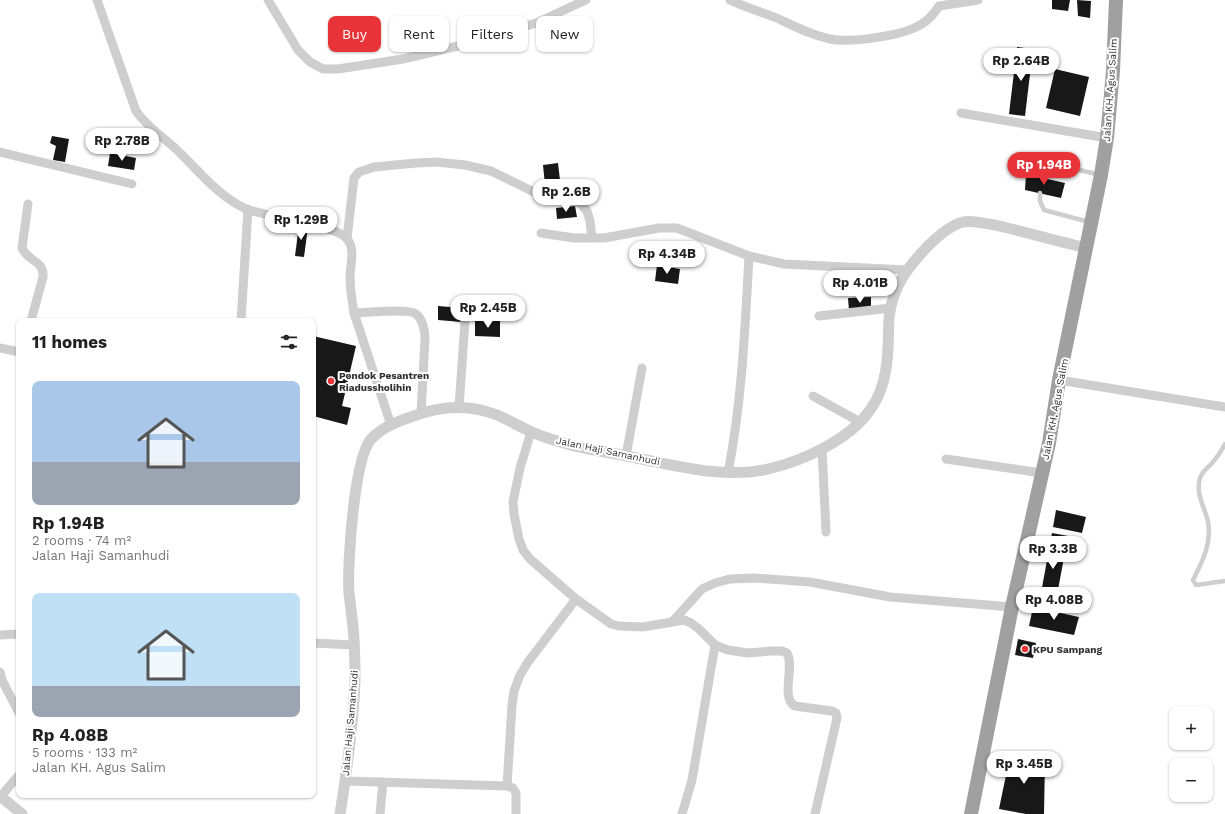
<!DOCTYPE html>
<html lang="en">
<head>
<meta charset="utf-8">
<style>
  body { margin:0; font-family:"Work Sans",sans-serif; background:#f6f6f6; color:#222; height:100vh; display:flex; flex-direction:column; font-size:15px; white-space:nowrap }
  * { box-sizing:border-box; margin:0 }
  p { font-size:13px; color:#767676 }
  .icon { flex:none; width:22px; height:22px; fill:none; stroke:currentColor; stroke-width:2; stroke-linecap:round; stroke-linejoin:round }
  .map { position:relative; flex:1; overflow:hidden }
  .drawer { position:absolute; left:16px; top:318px; width:300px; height:480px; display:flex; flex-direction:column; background:#fff; border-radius:8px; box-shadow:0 1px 3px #0004 }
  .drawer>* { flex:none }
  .banner { position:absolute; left:328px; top:16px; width:380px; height:36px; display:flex; gap:8px }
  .buttons { position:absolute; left:1169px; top:706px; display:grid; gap:8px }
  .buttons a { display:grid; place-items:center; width:44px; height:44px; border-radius:8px; background:#fff; box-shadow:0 1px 3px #0004; font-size:20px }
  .price { position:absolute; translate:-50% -34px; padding:0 9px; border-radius:14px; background:#fff; color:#222; font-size:13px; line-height:26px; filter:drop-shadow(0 1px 2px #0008) }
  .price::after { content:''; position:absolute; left:50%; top:24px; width:12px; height:9px; margin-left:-6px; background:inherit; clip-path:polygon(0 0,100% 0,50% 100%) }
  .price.on { background:#e83439; color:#fff }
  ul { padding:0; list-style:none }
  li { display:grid; align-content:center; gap:8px; height:212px; padding:0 16px }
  li span { display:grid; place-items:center; height:124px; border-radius:8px; color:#555 }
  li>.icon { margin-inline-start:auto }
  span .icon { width:72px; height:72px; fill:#fffc; stroke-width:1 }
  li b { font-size:17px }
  h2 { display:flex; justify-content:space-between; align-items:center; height:48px; padding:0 16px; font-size:17px }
  .pill { padding:0 14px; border-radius:8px; background:#fff; box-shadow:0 1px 3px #0004; font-size:14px; line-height:36px }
  .pill.on { background:#e83439; color:#fff }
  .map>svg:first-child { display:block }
  .building { fill:#181818 }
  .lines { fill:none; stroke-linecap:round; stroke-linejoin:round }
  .service { stroke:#cecece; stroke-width:4.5 }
  .minor { stroke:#cecece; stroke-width:9 }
  .tertiary { stroke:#cecece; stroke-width:11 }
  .trunk { stroke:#a0a0a0; stroke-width:14 }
  .poi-dot { fill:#e83439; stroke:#fff; stroke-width:1.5 }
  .labels { text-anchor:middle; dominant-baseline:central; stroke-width:4; stroke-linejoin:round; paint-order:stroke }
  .street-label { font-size:10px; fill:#313131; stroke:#fff }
  .poi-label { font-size:10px; font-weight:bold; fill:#313131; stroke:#fff; text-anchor:start }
</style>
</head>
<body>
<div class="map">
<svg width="1225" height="814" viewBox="0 0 1225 814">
  <rect width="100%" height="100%" fill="#fff"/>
  <g class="building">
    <polygon points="1052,0 1070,0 1068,11 1052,9"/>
    <polygon points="1077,0 1091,1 1090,18 1078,16"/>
    <polygon points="1017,47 1033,49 1025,116 1009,114"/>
    <polygon points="1055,69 1089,77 1080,116 1046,108"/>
    <polygon points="52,136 69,139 65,162 53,160 56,146 50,143"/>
    <polygon points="110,153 136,158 134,170 108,166"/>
    <polygon points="558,163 561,189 552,190 552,195 546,195 543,165"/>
    <polygon points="1026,174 1065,183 1061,198 1025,190"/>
    <polygon points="575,206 577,217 557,219 556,208"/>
    <polygon points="299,225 308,227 304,257 295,256"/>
    <polygon points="682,244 692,244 692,261 682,262"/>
    <polygon points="657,265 680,269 678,284 655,281"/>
    <polygon points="871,297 871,309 849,311 848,298"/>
    <polygon points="438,306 462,308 461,322 438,320"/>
    <polygon points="475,321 500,321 500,337 475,336"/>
    <polygon points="313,336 356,346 342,406 351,408 347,425 313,416"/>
    <polygon points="1056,510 1086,517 1082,533 1053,527"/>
    <polygon points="1052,533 1068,536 1055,606 1039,604"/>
    <polygon points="1033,607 1079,617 1074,635 1029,626"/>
    <polygon points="1018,639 1036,643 1033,658 1015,655"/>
    <polygon points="1011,751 1045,761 1044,814 1026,814 999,809"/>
  </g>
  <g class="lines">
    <g class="service">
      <polyline points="1043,178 1046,165 1051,163 1100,175"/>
      <polyline points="1040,193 1040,201 1044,210 1089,222"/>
      <path d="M 1225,444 C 1222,450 1218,456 1213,462 C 1209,467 1202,471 1200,478 C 1195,494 1205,507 1208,522 C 1212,544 1202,562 1193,580 L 1196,585 L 1225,581"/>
    </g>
    <g class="minor">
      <path d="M 97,0 L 136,111 C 147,127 163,137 177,150 C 199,171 218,196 246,209 C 267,217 337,225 347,239 C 356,249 350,265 350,277 C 350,289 352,301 354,313 L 391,425"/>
      <polyline points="268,0 298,50 310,62 323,69 338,69 403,59 475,42 536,23 586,0"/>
      <path d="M 730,0 C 746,8 763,12 779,19 C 796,27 811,35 830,39 C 850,43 902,36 920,25 C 929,20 934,14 939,6 L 978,0"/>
      <polyline points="961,113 1107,138"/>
      <polyline points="0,152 132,184"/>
      <path d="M 28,204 L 22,248 C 29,263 44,260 43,277 L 31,321"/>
      <polyline points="541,233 574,238 604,238 659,228 677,228 749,256 784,264 907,270"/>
      <polyline points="347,238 354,178 359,172 374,167 416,163 436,162 465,165 491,171 546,198 576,201 581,204 587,211 590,221 592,238"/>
      <path d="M 354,313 C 365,313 409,308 416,314 C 423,319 425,332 425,339 L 421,413"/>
      <polyline points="819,316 891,308"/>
      <polyline points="241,321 248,209"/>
      <polyline points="0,348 19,352"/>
      <polyline points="1059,380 1225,407"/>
      <polyline points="813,396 860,422"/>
      <polyline points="459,407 466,307"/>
      <path d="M 531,432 L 520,468 L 513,502 L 514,514 L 519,539 L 523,550 L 530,559 L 576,599 L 611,624 L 619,626 L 643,627 L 684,620 L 691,623 L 699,629 L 715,645 L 728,650 L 748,653 L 772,651 L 782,651 L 787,653 C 795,667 780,698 795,706 L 832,711 L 836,713 L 837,718 L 815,814"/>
      <polyline points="822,448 826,532"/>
      <polyline points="626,456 642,368"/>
      <polyline points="946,459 1042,473"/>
      <path d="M 728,473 C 742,401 745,329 749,256"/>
      <polyline points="673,621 702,589 715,583 730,579 754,578 810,582 890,597 1012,607"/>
      <polyline points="0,635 19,634"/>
      <polyline points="313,643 354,645"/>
      <polyline points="0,672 2,680 19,713"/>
      <polyline points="345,781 507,786 513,788 516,793 516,814"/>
      <polyline points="507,786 512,705 514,691 520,675 528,662 576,599"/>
      <polyline points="1,796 19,775"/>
      <polyline points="380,814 383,782"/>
      <polyline points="682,814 692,780 715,645"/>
    </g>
    <g class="tertiary">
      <polyline points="0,796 22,814"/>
      <path d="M 340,814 C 347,770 353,726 355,682 C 355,660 355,639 352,618 C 351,610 350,601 349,593 C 347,566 354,455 372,438 C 382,428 398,421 411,417 C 439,406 469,404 497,415 C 509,420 520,427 532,432 C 545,438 560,442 574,446 C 594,451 616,453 636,458 C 679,466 724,479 768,469 C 803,461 849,440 870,410 C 879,398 884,382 886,369 C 889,352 888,335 889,318 C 892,288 907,268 927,247 C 936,238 950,225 963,222 C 973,220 985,224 995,225 C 1026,232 1056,241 1087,248"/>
    </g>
    <polyline class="trunk" points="971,814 1012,607 1049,443 1059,380 1101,175 1107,138 1113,71 1116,0"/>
  </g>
  <g class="poi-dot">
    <circle cx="331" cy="381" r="4"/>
    <circle cx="1025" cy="649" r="4"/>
  </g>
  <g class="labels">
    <g class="street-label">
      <text transform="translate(1110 90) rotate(-86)">Jalan KH. Agus Salim</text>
      <text transform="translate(1055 409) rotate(-79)">Jalan KH. Agus Salim</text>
      <text transform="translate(608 451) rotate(12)">Jalan Haji Samanhudi</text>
      <text transform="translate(350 723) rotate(-85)">Jalan Haji Samanhudi</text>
    </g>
    <g class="poi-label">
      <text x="339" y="375">Pondok Pesantren<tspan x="339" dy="12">Riadussholihin</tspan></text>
      <text x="1033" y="649">KPU Sampang</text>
    </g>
  </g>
</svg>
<div class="buttons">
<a>+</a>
<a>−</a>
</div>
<b class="price" style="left:1021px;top:82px">Rp 2.64B</b>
<b class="price" style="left:122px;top:162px">Rp 2.78B</b>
<b class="price on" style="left:1044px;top:186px">Rp 1.94B</b>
<b class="price" style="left:566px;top:213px">Rp 2.6B</b>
<b class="price" style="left:301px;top:241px">Rp 1.29B</b>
<b class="price" style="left:667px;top:275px">Rp 4.34B</b>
<b class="price" style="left:860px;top:304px">Rp 4.01B</b>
<b class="price" style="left:488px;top:329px">Rp 2.45B</b>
<b class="price" style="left:1053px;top:570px">Rp 3.3B</b>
<b class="price" style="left:1054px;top:621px">Rp 4.08B</b>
<b class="price" style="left:1024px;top:785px">Rp 3.45B</b>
<div class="banner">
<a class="pill on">Buy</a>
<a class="pill">Rent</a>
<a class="pill">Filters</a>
<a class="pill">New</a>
</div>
<section class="drawer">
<h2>11 homes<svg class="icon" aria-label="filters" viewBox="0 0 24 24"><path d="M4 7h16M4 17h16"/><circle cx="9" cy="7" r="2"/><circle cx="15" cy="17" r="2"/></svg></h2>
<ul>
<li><span style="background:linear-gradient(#a9c7e8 65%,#9aa5b1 0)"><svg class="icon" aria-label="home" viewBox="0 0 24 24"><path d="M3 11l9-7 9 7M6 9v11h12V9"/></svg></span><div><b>Rp 1.94B</b><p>2 rooms · 74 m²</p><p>Jalan Haji Samanhudi</p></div></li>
<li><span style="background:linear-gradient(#bfe0f5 75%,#9aa5b1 0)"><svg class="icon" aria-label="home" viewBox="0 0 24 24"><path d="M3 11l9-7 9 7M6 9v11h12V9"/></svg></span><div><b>Rp 4.08B</b><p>5 rooms · 133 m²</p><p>Jalan KH. Agus Salim</p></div></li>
</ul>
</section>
</div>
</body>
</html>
